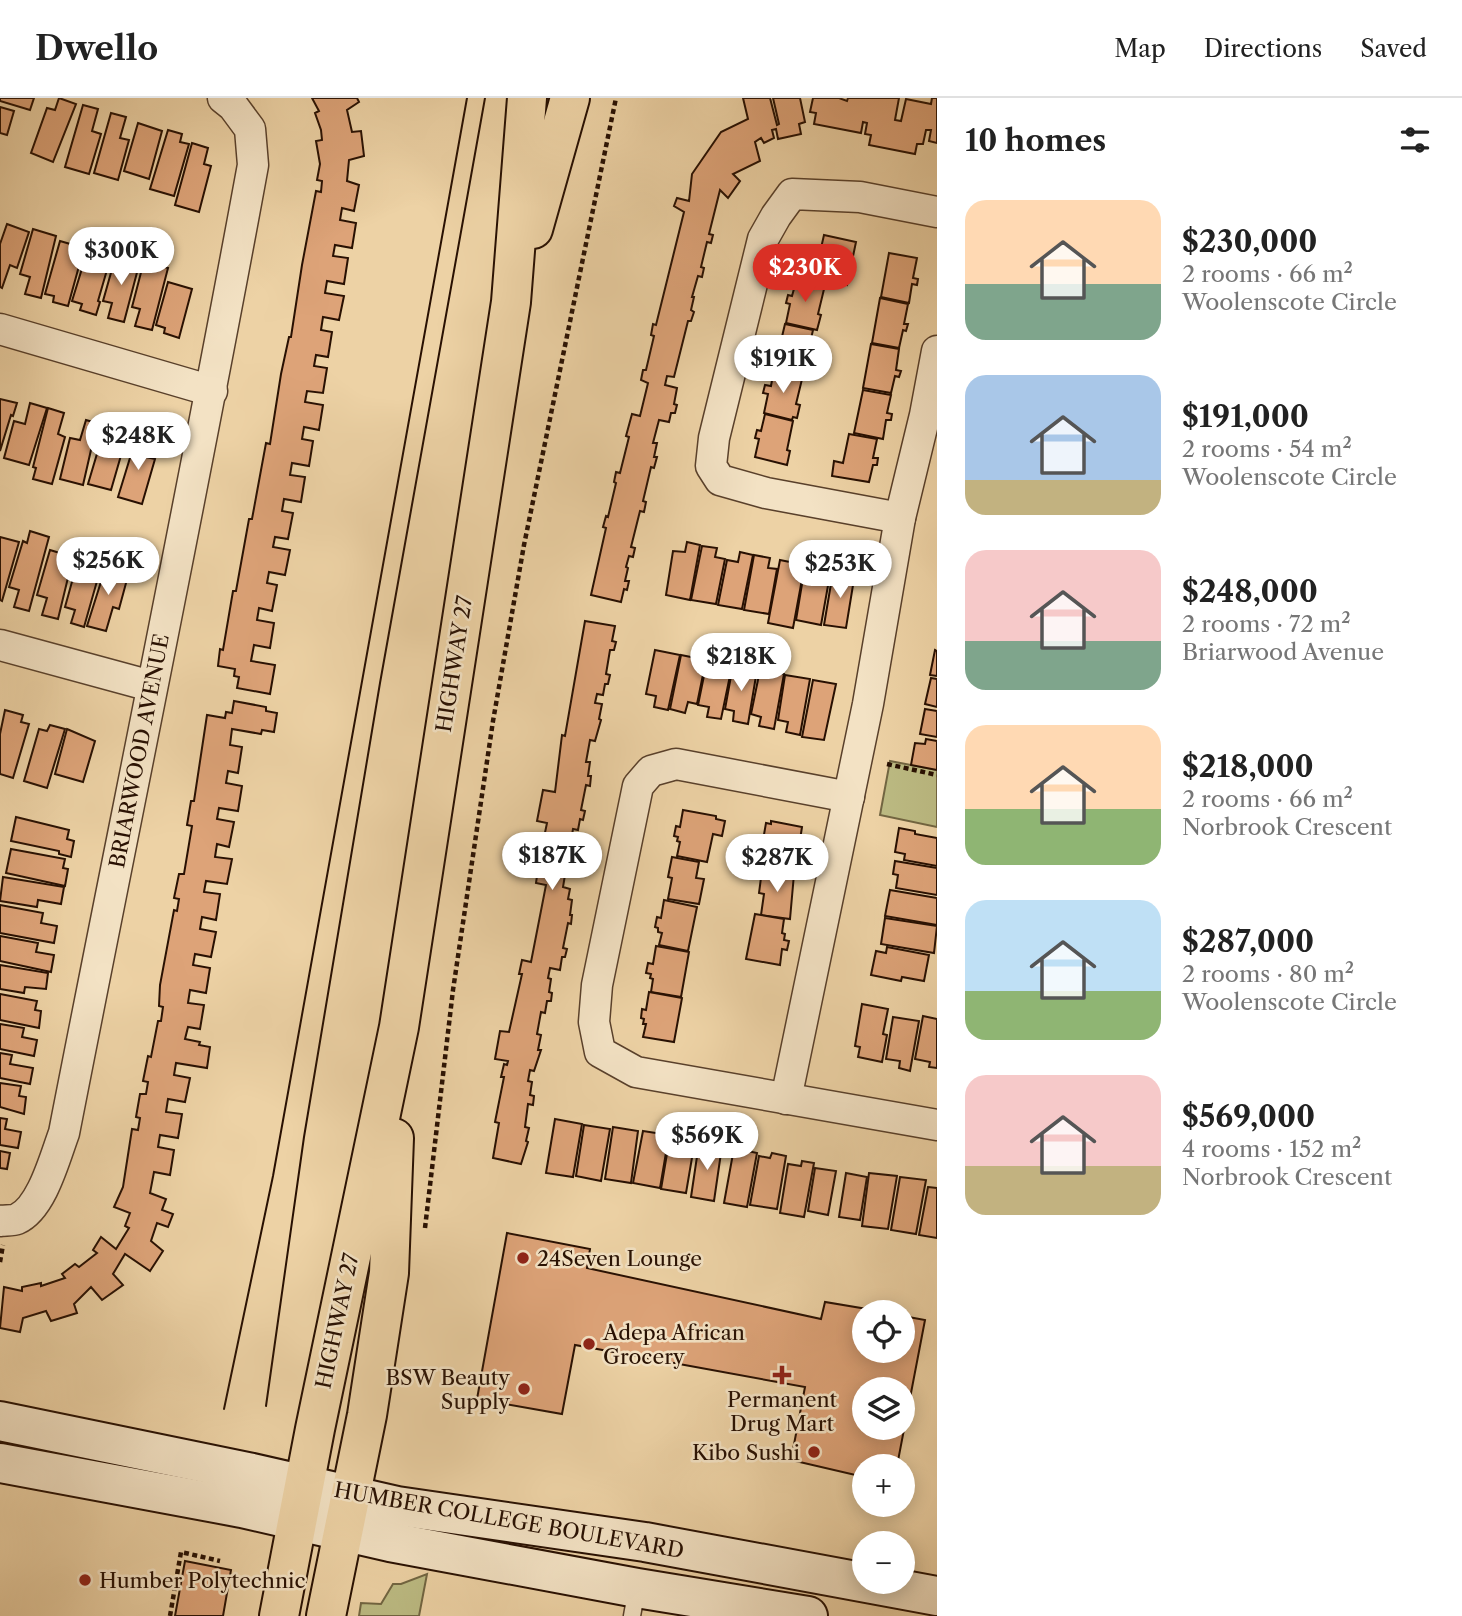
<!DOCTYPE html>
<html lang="en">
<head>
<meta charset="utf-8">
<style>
  body { margin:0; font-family:"Libre Caslon Text",serif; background:#f2f2f2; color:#222; height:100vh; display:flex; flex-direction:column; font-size:26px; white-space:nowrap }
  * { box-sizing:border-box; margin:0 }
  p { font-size:23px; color:#767676 }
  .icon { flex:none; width:38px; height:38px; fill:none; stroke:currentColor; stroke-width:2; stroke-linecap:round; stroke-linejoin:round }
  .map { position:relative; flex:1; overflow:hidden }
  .drawer { display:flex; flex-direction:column; background:#fff; width:525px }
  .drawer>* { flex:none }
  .controls { position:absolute; left:852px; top:1202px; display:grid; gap:14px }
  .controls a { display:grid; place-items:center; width:63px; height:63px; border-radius:50%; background:#fff; box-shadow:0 4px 18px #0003; font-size:35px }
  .price { position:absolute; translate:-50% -60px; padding:0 16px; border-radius:24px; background:#fff; color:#222; font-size:23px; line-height:46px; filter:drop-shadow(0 2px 4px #0008) }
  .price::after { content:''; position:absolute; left:50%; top:42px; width:21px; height:16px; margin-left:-10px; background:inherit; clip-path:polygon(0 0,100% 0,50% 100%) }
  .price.selected { background:#d93025; color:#fff }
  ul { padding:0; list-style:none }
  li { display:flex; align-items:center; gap:21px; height:175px; padding:0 28px }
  li span { display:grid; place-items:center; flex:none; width:196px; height:140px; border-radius:21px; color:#555 }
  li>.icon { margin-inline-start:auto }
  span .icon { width:84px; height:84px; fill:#fffc; stroke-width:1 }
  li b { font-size:30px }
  h2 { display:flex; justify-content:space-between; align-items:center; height:84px; padding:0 28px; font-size:30px }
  header { display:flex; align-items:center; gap:42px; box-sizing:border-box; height:98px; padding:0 35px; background:#fff; border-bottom:2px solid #e0e0e0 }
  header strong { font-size:33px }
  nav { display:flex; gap:38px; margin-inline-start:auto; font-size:24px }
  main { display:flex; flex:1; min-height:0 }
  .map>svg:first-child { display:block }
  .green { fill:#bcbb83; stroke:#726642; stroke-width:2 }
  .building { fill:#dda378; stroke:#281002; stroke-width:2; fill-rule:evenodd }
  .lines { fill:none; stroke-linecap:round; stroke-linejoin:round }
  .lane-casing { stroke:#59402b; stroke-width:19 }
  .street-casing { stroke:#59402b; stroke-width:33 }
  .secondary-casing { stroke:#281002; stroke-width:42 }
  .primary-casing { stroke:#281002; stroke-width:42 }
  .path { stroke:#281002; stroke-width:4.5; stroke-dasharray:5 3.5; stroke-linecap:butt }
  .lane { stroke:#f3e2c4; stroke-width:16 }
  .street { stroke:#f3e2c4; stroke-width:30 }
  .secondary { stroke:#f3e2c4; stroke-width:38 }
  .primary { stroke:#edd2a5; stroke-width:38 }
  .tram { stroke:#281002; stroke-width:2 }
  .poi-dot { fill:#8f2418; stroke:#f3e2c4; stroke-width:2.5 }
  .labels { text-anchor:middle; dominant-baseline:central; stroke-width:5; stroke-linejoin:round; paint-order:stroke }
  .street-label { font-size:21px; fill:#281002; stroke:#f3e2c4 }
  .poi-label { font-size:21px; fill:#281002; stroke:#f3e2c4; text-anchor:start }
</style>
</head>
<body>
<header>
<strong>Dwello</strong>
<nav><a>Map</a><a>Directions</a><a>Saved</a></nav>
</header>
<main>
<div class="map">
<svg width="937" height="1518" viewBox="0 0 937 1518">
  <rect width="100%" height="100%" fill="#edd2a5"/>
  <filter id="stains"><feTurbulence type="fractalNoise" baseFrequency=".00286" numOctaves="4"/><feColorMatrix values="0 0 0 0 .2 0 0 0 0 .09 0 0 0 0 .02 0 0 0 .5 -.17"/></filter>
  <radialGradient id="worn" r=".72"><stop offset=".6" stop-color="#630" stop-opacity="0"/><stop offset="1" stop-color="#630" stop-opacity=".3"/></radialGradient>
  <g class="green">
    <polygon points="890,663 937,672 937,729 880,717"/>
    <polygon points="427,1476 419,1518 359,1518 361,1505 381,1506 393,1486 401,1486"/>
  </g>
  <g class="building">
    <polygon points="0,0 34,0 30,12 0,3"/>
    <polygon points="59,0 76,6 53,64 31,55 47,10 55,12"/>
    <polygon points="312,0 357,0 359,4 347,12 352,34 361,33 364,58 349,62 347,83 359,87 354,113 342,110 340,122 356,125 352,150 335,147 333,158 348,160 344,186 327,183 325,195 344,198 339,222 323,219 321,232 332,234 328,259 316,257 314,268 327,270 323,295 307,293 305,304 323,307 319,332 304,329 302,341 313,343 309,368 292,365 290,377 305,379 301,404 284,401 282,413 293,415 288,441 275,439 273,449 290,452 285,477 269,474 267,485 277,487 272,513 259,510 257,522 274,525 270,550 254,547 251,563 275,567 270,596 237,590 239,579 234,578 235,571 218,568 220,551 223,552 233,493 236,493 249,421 252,421 266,345 270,346 281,276 289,239 291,239 302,167 316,93 321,94 322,83 317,82 320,66 316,43 322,42 321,32 315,15 319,13"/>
    <polygon points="743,0 770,0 777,27 779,26 773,0 800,0 805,24 799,26 801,36 778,41 776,31 772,32 774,40 764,45 761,40 755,44 760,63 733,76 740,83 728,100 720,92 709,136 713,137 711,145 707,144 701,169 704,170 702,179 698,178 692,199 694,199 691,212 694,214 691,223 688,223 674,279 667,278 665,287 677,290 674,306 677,307 675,315 671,315 669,324 659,322 653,345 657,345 654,359 657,359 654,370 651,369 643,403 646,404 644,414 640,413 631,449 635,450 633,459 629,458 626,469 628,470 625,483 629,483 627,492 624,491 621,504 591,497 606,430 603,429 606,418 608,419 616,385 614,384 616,374 620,375 629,339 626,338 632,316 640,318 648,285 641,282 643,272 646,272 654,238 651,237 653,226 656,227 684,114 674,108 677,100 689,103 692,76 721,34 748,21"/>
    <polygon points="813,0 839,0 847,3 848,0 899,0 895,22 901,23 906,1 931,6 932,0 937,0 937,45 929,43 931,32 926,32 923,46 917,46 915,56 869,47 871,37 865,36 867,25 863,24 861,35 814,26 816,15 810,14"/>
    <polygon points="83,7 98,11 92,33 101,36 89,76 65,69"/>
    <polygon points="0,9 14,13 7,37 0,35"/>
    <polygon points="111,15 126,19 120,40 129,42 118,82 94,75"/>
    <polygon points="138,25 162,33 149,81 124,73"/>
    <polygon points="168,32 182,36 180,44 189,46 174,98 150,91"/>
    <polygon points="192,45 208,50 204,66 211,68 199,114 175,107"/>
    <polygon points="7,126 29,134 17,170 10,167 2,190 0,189 0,146"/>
    <polygon points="33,131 56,138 41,200 25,196 30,179 20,176"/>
    <polygon points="824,137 856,144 847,187 798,177 803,156 819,159"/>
    <polygon points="60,143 84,150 68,208 53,204 54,198 45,196"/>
    <polygon points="88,151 111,158 98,203 100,204 96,217 80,212 82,206 72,203"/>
    <polygon points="889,155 917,160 913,180 918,181 917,187 912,186 909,205 881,199"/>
    <polygon points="116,157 140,163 124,224 108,220 112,205 103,203"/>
    <polygon points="144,163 168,170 152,232 135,228 140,211 132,209"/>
    <polygon points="797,180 825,187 818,216 821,217 817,232 786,225 790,206 786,205 788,197 792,198"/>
    <polygon points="168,184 192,191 179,240 164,235 165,230 156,227"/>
    <polygon points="880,200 908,206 904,226 908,226 906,233 903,232 899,250 872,245"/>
    <polygon points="785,226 813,232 806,263 810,263 807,277 775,270 779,251 774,250 776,242 781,243"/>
    <polygon points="871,246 899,251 896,272 901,273 899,279 895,278 891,295 863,290"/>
    <polygon points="774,271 803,277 796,306 800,307 797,320 793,319 792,322 764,315 768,296 763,295 765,287 771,288"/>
    <polygon points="863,292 891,297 887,315 892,316 891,322 886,322 883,341 854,335"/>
    <polygon points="0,301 17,305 13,318 11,317 0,353"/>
    <polygon points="30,305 47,310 29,367 4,360 14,323 25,326"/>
    <polygon points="48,310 64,315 58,336 65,339 52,386 33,381 36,370 33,369"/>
    <polygon points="765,316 793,323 787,352 790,353 787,367 755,359 759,341 755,340 757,332 761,333"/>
    <polygon points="86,322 103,327 98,347 94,347 91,352 83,387 60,381 70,340 80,342"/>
    <polygon points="114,329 130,334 127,348 124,347 111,392 88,386 102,339 110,341"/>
    <polygon points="849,336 877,341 873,360 878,360 877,367 873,367 869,384 832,378 834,363 843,365"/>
    <polygon points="137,337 151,342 146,359 155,361 142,406 118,399"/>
    <polygon points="30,433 49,439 29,513 14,509 19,492 9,489 23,443 27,445"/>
    <polygon points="0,439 19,444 2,503 0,502"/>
    <polygon points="687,444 700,447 690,502 666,497 673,453 685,454"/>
    <polygon points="702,448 717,450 715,459 725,461 716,506 691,502"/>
    <polygon points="50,452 73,459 58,521 42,517 47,500 37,497"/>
    <polygon points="740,454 753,457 742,511 718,507 727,462 738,464"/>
    <polygon points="754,457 770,460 768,470 777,471 769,516 744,512"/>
    <polygon points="78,462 101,469 84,529 71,525 75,512 65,509"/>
    <polygon points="780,462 795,465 793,474 803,476 793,530 768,525"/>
    <polygon points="106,468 129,474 119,511 113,509 106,533 87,528"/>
    <polygon points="805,468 821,471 820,480 829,482 821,527 796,522"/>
    <polygon points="843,473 855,475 846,530 824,527 833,474 843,476"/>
    <polygon points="585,523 615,528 612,543 616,544 614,552 610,552 606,576 610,577 608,586 605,586 603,597 597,596 595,605 602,606 599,621 601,622 595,643 590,642 586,664 590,664 588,678 591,678 590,688 586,687 581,712 585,713 583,722 580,721 578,732 573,731 571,743 576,743 573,758 577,759 576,768 572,768 570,778 565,777 563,789 570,791 568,801 572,802 570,817 572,817 571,826 568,825 563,850 567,851 565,859 562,859 560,872 550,870 548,880 551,881 549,894 552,895 551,903 547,903 545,915 541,914 537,936 541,937 538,952 541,952 534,973 530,972 528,983 532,984 530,997 534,998 533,1007 528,1006 525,1029 529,1030 526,1043 528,1044 521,1066 493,1060 499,1025 495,1024 504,979 501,979 504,966 507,967 508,963 495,961 500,933 509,934 522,876 519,876 522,862 531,864 546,787 536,785 538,771 529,770 533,748 542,749 547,725 537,723 543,692 555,694 562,637 565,638"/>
    <polygon points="655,552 680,557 668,612 654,609 656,598 646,596"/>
    <polygon points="935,552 937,553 937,578 930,577"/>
    <polygon points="681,557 706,562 697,606 688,604 685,615 670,611"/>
    <polygon points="707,563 732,568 721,621 707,619 709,609 698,607"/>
    <polygon points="733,567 757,572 748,626 733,623 734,613 725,611"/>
    <polygon points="760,572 784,576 774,631 759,628 761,619 751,616"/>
    <polygon points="785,577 810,581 800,637 786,634 788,624 778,622"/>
    <polygon points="931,580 937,581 937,609 925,606"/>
    <polygon points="813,582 836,586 824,642 802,639"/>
    <polygon points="234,603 266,609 266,613 277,615 274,634 262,632 261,636 232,631 230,647 242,649 238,675 228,673 226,685 242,688 238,713 219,710 217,721 234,724 229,749 217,746 215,759 232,761 227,786 206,783 204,794 220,796 216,822 202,819 200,831 216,834 211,859 195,856 193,867 210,870 206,895 190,892 188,905 204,907 200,931 188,929 185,941 200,944 199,947 210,949 207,970 176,965 174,977 190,980 185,1004 168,1001 166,1014 182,1016 178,1040 160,1037 158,1049 174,1052 170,1077 154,1074 150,1095 166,1101 162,1112 173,1116 168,1129 157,1125 151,1143 163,1153 150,1173 125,1156 113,1176 123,1187 102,1202 91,1189 74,1206 77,1215 51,1223 46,1213 23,1220 20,1234 0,1230 4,1189 22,1193 22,1189 41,1185 41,1188 65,1180 62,1176 75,1166 79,1169 97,1155 93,1152 101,1139 116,1151 129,1130 125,1128 130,1115 114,1109 123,1089 132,1031 138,1032 140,1020 136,1019 140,996 146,996 148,984 143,983 148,958 151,959 158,923 161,923 163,909 159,908 160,887 174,812 177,813 179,801 174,800 179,776 184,776 192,728 187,727 191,703 194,703 207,617 225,620 226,614 232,615"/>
    <polygon points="925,611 937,613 937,639 920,636"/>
    <polygon points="5,612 23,617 21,624 29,626 13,680 0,676 0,636"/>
    <polygon points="50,627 65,631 47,690 24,683 39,631 47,633"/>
    <polygon points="67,631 95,643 83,684 55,676"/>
    <polygon points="926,641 937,643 937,672 911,667 915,645 925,646"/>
    <polygon points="683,712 716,718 716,721 725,723 722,738 713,736 707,764 677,758 680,744 677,743 678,739 674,738 676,728 680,729"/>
    <polygon points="16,719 69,732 67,741 74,743 71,759 59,756 59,753 11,743"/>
    <polygon points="771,723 802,729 800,742 803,742 802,748 806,749 804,758 801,757 800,762 798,762 796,776 751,766 754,747 762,748 766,725 771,726"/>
    <polygon points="899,730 915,733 915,736 937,740 937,768 904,762 905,756 895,754"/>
    <polygon points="11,751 65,761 63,770 68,771 65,788 6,775"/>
    <polygon points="672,759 699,764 696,780 704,781 699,806 668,801 672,780 668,779"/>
    <polygon points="895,763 937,770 937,797 896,790 898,777 893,776"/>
    <polygon points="762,772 794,776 790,821 761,817 764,796 759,795"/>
    <polygon points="3,779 64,789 61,806 38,802 37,809 0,803"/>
    <polygon points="890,792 937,800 937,827 885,818"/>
    <polygon points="664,802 697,809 688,853 659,847 662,835 658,834 658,830 655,829 657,819 661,820"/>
    <polygon points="0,807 43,815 41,825 57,828 54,845 0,835"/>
    <polygon points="755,816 784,821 782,835 785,836 784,842 789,843 787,852 782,851 780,867 746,861"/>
    <polygon points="885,820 937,828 934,855 881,846"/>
    <polygon points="0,838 38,845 36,854 54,857 51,874 0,863"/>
    <polygon points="656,848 689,854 681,899 651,894 653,881 650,880 651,876 646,875 648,865 653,866"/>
    <polygon points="887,849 929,857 924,883 902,879 901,883 871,877 876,853 886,855"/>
    <polygon points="0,867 48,875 46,891 25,889 24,895 0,891"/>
    <polygon points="649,894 682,900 674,944 643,939 646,926 643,926 644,921 641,920 642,911 646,912"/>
    <polygon points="0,896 37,903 35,912 41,913 39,930 0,922"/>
    <polygon points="862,906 888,911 883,936 887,937 882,964 858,959 860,949 855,948"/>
    <polygon points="923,918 937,921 937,970 929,969 930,964 915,961"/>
    <polygon points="893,919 919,923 910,973 899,970 900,963 886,961"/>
    <polygon points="0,926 24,930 22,939 37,942 34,958 0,951"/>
    <polygon points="0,955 12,957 10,966 33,970 30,986 0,980"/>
    <polygon points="0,985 21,988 19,998 26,999 24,1016 0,1009"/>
    <polygon points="0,1020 7,1021 5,1031 21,1034 18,1050 0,1047"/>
    <polygon points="555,1021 582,1026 573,1079 546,1075"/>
    <polygon points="584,1027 610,1031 601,1083 576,1078"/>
    <polygon points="613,1029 638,1033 631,1085 605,1081"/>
    <polygon points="643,1033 669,1037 660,1090 633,1085"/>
    <polygon points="670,1038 695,1042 686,1095 661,1091"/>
    <polygon points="699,1045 722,1048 714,1103 691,1099"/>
    <polygon points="734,1050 757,1055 747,1109 724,1105"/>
    <polygon points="0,1053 10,1055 7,1071 0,1070"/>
    <polygon points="772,1055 786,1058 777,1111 750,1107 759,1058 770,1060"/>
    <polygon points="802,1063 814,1065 804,1119 780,1115 788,1066 801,1068"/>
    <polygon points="815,1070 836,1073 828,1117 808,1113"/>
    <polygon points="846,1075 867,1079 860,1122 839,1119"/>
    <polygon points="869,1075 897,1078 888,1131 862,1128"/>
    <polygon points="900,1079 926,1082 916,1136 891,1132"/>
    <polygon points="928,1089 937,1090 937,1140 919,1137"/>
    <path d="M 507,1135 L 590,1151 L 587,1170 L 821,1221 L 825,1204 L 885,1214 L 864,1214 L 864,1253 L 903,1253 L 903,1218 L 925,1222 L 897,1368 L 864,1368 L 864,1379 L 791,1362 L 805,1289 L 575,1247 L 562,1316 L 477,1301 ZM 864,1292 L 903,1292 L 903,1330 L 864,1330 Z"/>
    <polygon points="185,1463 231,1472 223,1518 175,1518"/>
  </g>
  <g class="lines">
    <defs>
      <polyline id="lane" points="632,1518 637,1490"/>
      <g id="street">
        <polyline points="0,231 212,293"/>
        <polyline points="900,420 766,395 720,382 711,368 714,340 763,141 776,118 792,96 860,99 937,114"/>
        <polyline points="0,547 151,588"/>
        <polyline points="849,699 676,666 651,673 638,688 597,887 594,924 600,954 636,974 937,1027"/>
        <polyline points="786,1001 868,606 900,420 925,317 937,253"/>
        <path d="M 0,1123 C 5,1122 12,1123 17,1121 C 42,1110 55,1059 64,1035 C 127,712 194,390 253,67 L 250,31 L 233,8 L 223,0"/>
      </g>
      <g id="secondary">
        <polyline points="0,1323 248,1374 397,1408 645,1444 937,1498"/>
        <polyline points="0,1365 242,1410 390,1444 637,1490 808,1518"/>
      </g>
      <g id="primary">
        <polyline points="533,131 570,0"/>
        <polyline points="279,1518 315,1331 399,929 511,204 527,0"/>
        <polyline points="326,1518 367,1317 389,1175 394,1040"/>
      </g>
    </defs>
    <use href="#lane" class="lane-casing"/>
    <use href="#street" class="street-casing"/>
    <use href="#secondary" class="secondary-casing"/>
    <use href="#primary" class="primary-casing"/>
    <g class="path">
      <polyline points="887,666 937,677"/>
      <polyline points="425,1130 453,892 493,623 524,447 616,0"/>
      <polyline points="0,1164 3,1147"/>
      <polyline points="170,1518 181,1454 220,1463"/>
    </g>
    <use href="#lane" class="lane"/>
    <use href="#street" class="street"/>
    <use href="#secondary" class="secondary"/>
    <use href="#primary" class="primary"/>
    <g class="tram">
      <polyline points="266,1308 304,1039 380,585 485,0"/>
      <polyline points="224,1311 273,1078 467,0"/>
    </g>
  </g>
  <g class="poi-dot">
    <circle cx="523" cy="1160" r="7"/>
    <circle cx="589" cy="1246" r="7"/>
    <path d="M778.5 1266.5h7v7h7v7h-7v7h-7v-7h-7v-7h7z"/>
    <circle cx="524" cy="1291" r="7"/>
    <circle cx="814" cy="1354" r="7"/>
    <circle cx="85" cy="1482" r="7"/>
  </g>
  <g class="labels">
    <g class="street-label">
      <text transform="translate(454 566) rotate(-81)">HIGHWAY 27</text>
      <text transform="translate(139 653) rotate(-79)">BRIARWOOD AVENUE</text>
      <text transform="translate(337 1223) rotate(-78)">HIGHWAY 27</text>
      <text transform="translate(509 1422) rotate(10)">HUMBER COLLEGE BOULEVARD</text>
    </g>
    <g class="poi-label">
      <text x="537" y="1160">24Seven Lounge</text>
      <text x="603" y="1234">Adepa African<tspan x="603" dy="24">Grocery</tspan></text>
      <text x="510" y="1279" text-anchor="end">BSW Beauty<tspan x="510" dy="24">Supply</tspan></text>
      <text x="782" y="1301" text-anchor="middle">Permanent<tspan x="782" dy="24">Drug Mart</tspan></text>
      <text x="800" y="1354" text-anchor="end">Kibo Sushi</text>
      <text x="99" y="1482">Humber Polytechnic</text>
    </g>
  </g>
  <rect width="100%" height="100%" filter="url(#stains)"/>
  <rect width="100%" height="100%" fill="url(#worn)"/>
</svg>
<div class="controls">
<a><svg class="icon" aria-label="locate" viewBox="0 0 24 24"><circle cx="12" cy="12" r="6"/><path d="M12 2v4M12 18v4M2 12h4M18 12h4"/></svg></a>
<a><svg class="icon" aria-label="layers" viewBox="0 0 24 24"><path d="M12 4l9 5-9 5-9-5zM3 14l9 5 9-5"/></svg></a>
<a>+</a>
<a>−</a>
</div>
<b class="price" style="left:121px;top:189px">$300K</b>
<b class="price selected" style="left:805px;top:206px">$230K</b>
<b class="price" style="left:783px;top:297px">$191K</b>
<b class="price" style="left:138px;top:374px">$248K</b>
<b class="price" style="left:108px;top:499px">$256K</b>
<b class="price" style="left:840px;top:502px">$253K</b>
<b class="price" style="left:741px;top:595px">$218K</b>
<b class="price" style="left:552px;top:794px">$187K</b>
<b class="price" style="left:777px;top:796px">$287K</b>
<b class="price" style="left:707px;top:1074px">$569K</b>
</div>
<section class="drawer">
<h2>10 homes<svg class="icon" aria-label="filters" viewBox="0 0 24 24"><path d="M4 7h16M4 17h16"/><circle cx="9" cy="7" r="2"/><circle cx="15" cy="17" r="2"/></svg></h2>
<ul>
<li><span style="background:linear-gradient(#ffd9b3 60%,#7fa58c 0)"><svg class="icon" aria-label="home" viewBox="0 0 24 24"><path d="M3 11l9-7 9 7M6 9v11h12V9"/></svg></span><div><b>$230,000</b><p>2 rooms · 66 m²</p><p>Woolenscote Circle</p></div></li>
<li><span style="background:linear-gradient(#a9c7e8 75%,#c2b280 0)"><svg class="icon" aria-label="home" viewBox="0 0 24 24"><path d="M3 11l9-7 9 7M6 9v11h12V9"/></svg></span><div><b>$191,000</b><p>2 rooms · 54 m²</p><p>Woolenscote Circle</p></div></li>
<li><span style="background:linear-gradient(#f6c9c9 65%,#7fa58c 0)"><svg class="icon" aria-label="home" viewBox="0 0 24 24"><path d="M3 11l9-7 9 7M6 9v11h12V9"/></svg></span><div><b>$248,000</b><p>2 rooms · 72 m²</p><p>Briarwood Avenue</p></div></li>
<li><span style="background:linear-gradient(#ffd9b3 60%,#8fb573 0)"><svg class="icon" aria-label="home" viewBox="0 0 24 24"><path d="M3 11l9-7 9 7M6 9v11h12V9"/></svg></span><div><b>$218,000</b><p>2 rooms · 66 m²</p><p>Norbrook Crescent</p></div></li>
<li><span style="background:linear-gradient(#bfe0f5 65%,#8fb573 0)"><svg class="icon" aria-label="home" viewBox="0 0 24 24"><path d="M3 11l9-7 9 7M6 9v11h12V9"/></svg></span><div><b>$287,000</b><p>2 rooms · 80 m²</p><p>Woolenscote Circle</p></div></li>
<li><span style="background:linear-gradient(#f6c9c9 65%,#c2b280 0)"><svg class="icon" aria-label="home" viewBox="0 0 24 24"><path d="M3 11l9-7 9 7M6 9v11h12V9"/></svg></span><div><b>$569,000</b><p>4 rooms · 152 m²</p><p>Norbrook Crescent</p></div></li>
</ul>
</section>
</main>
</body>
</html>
